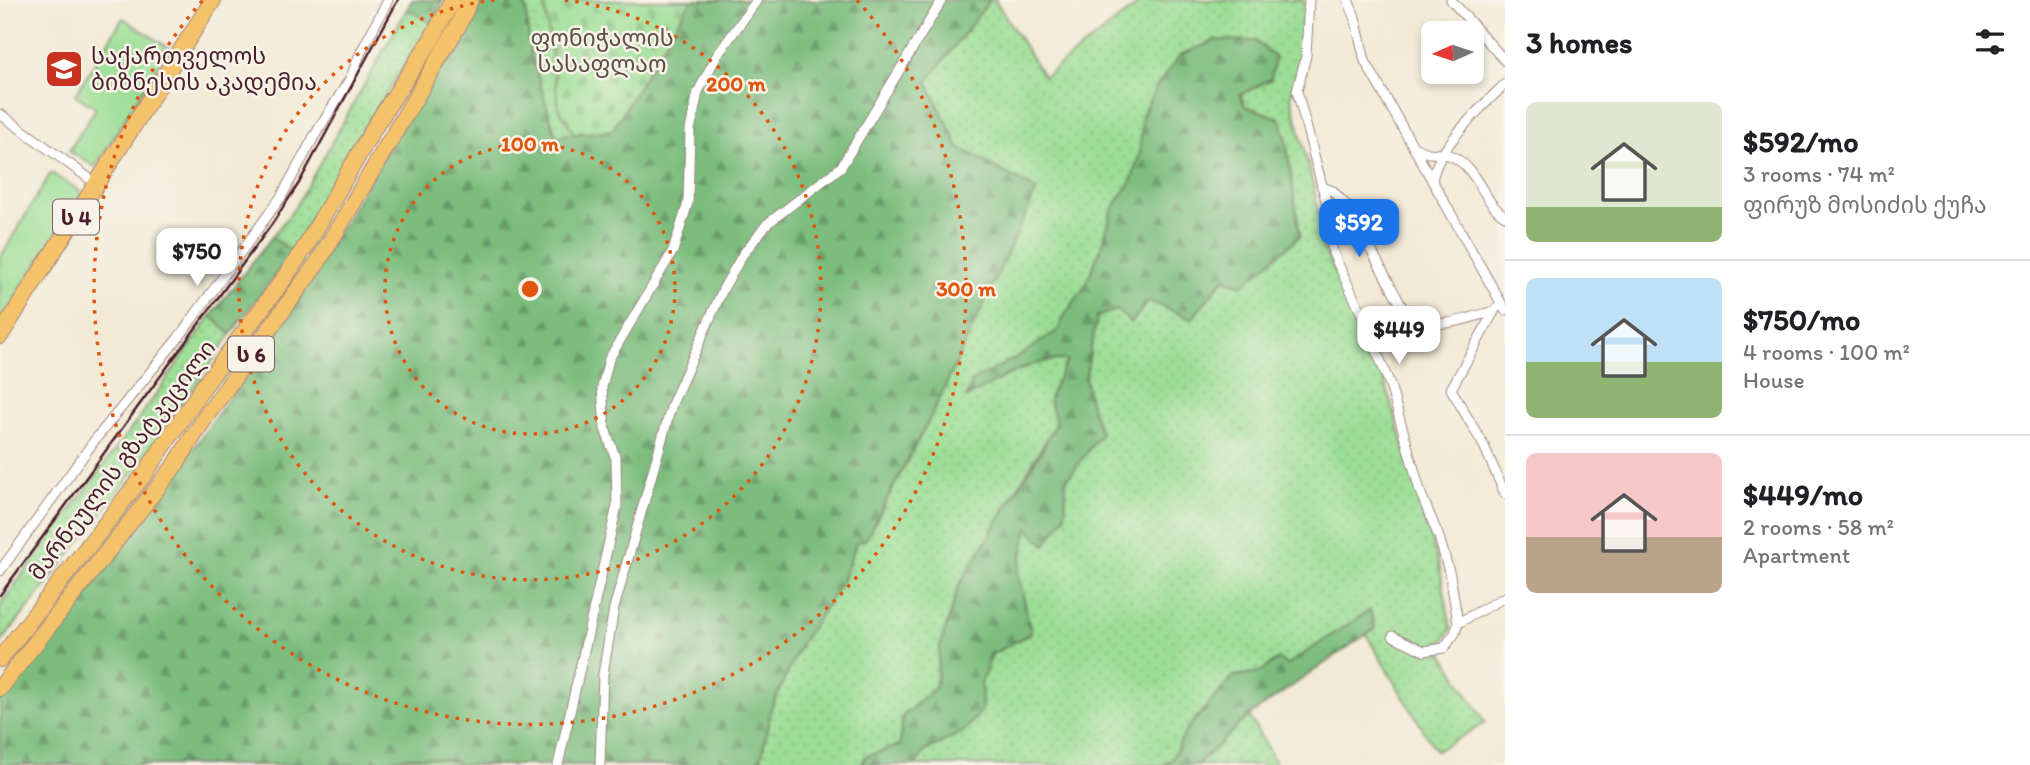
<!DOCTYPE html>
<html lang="en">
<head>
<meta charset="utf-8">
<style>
  body { margin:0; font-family:Itim,"Noto Sans Georgian",sans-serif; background:#f6f6f6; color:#202124; height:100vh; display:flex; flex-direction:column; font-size:26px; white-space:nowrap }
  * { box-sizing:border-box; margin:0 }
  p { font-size:23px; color:#757577 }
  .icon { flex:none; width:38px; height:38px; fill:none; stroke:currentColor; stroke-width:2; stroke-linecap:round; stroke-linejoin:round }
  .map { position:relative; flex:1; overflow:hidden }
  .details { display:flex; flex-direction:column; background:#fff; width:525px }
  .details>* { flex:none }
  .needle { width:46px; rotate:267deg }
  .buttons { position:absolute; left:1421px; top:21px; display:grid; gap:14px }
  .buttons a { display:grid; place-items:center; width:63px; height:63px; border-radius:10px; background:#fff; box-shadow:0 4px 10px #0003; font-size:35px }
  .price { position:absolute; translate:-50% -60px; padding:0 16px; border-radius:14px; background:#fff; color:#222; font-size:23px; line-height:46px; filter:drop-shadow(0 2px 4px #0008) }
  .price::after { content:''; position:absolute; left:50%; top:42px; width:21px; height:16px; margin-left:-10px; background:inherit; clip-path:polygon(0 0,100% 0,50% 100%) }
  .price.selected { background:#1a73e8; color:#fff }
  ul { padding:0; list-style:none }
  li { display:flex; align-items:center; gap:21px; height:175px; padding:0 21px }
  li+li { border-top:2px solid #e0e0e0 }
  li span { display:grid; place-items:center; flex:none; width:196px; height:140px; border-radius:10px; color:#555 }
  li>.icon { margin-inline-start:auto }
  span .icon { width:84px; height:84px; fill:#fffc; stroke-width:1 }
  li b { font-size:30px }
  h2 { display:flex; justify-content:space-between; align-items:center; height:84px; padding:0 21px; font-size:30px }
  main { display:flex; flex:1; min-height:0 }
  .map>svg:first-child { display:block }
  .grass { fill:url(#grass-dots); stroke:#727e60; stroke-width:2 }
  .forest { fill:url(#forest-firs); stroke:#636e54; stroke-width:2 }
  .cemetery { fill:url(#cemetery-stones); stroke:#727e60; stroke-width:2 }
  .green { fill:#9bde95; stroke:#727e60; stroke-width:2 }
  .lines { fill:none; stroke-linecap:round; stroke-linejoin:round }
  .street-casing { stroke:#9e8480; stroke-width:11 }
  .highway-casing { stroke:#9e8480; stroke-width:18 }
  .street { stroke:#fff; stroke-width:9 }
  .highway { stroke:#f3c26a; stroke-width:16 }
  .rail { stroke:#4a1f2b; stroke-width:2.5 }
  .ring { fill:none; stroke:#e0560e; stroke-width:3.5; stroke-dasharray:3.5 7 }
  .labels { text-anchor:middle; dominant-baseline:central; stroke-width:5; stroke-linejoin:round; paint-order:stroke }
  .shield { fill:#f7f3e8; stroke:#7e5f64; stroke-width:2 }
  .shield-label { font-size:21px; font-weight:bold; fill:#4a1f2b }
  .park-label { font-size:23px; fill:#5e4f46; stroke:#f7f3e8 }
  .poi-label { font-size:23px; fill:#4a1f2b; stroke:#f7f3e8; text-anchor:start }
  .street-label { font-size:23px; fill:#4a1f2b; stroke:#f7f3e8 }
  .centre { fill:#e0560e; stroke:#f7f3e8; stroke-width:3.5 }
  .ring-label { font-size:21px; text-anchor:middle; font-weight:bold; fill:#e0560e; stroke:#f7f3e8; stroke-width:5; stroke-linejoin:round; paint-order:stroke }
</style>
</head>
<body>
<main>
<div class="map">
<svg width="1505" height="765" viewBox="0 0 1505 765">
  <defs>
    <pattern id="grass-dots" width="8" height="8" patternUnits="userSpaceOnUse" patternTransform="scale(1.75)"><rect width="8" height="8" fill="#9bde95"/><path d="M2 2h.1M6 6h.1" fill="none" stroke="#87be81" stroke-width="1.8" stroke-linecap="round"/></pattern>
    <pattern id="forest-firs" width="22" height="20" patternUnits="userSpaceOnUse" patternTransform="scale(1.75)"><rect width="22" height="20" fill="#7cbd7e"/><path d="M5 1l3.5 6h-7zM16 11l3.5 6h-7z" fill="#689967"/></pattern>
    <pattern id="cemetery-stones" width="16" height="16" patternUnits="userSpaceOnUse" patternTransform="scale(1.75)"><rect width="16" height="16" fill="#9bde95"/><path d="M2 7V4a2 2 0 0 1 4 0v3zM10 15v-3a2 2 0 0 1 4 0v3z" fill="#87be81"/></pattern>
  </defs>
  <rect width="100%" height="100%" fill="#f7f3e8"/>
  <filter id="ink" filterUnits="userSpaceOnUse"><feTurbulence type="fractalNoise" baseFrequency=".0143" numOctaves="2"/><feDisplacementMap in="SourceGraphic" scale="14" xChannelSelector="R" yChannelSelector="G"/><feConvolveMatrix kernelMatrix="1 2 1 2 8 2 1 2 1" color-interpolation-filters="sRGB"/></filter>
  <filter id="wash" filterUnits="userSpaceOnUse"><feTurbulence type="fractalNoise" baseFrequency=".00686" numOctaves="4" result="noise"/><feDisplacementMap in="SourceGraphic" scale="28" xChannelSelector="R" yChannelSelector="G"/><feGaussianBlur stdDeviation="1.57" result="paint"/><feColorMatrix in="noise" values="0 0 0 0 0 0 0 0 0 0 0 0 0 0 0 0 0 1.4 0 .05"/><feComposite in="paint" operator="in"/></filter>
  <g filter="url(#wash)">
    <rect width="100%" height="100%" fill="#f2ead5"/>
    <g class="grass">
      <polygon points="525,0 547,0 545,7 559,108 574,134 556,136 530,51"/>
      <polygon points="990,0 995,0 1044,77 1144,0 1304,0 1301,56 1291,97 1314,189 1324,249 1384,379 1440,568 1451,629 1445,639 1436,645 1445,656 1485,723 1436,751 1365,633 1375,628 1370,610 1287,665 1278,659 1260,672 1234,676 1187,729 1172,759 1164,765 915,765 925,751 964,731 982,711 981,684 992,654 1031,633 1018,573 1028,527 1046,544 1065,516 1066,481 1101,433 1092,410 1085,379 1097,316 1149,301 1192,319 1224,279 1300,236 1285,134 1279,118 1245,106 1240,94 1271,79 1142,116 1140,153 1131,182 1112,210 1104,240 1086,285 1066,313 1058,330 967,397 1001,378 1043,360 1068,359 1049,398 1056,423 993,529 940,647 936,687 902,717 901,745 866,756 861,765 760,765 771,708 802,641 842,582 856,543 866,539 933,412 1036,190 959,148 927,82"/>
      <polygon points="407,9 432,23 357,139 292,252 272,237 296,206"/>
      <polygon points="211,316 231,334 143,460 0,644 0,605 145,410"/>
      <path d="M 1249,716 L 1277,765 L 1199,765 L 1200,761 C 1218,747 1231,730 1249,716 Z"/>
      <polygon points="424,757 457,762 462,765 381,765 388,759"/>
    </g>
    <g class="forest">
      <polygon points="412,0 443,0 432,23 407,9"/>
      <path d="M 476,0 L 525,0 L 530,51 L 556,136 L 612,130 L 691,0 L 990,0 L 927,82 L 959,148 L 1037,190 L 933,412 L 866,539 L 856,543 L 842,582 L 802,642 L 771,708 L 760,765 L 462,765 C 446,756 395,753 381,765 L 0,765 L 0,699 L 114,561 L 299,298 Z"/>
      <path d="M 1216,40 L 1255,41 L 1275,57 L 1271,79 L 1240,95 L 1245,106 L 1279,118 L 1285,134 L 1300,236 L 1243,285 L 1223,279 L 1192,319 L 1149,301 L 1131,323 L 1117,310 L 1097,316 L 1085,379 L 1092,410 L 1101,433 L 1066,481 L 1065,516 L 1045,545 L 1028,528 L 1018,573 L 1031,633 L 992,654 L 981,684 L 982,711 L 964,731 L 925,751 L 915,765 L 861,765 L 866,756 L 900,745 L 902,717 L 936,687 L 940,647 L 959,585 L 1042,450 L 1056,423 L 1049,398 L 1067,360 C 1031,358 998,380 966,398 L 972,381 L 1021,355 L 1058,330 L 1066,313 L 1086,285 L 1104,240 L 1112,210 L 1131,182 L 1140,153 L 1142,116 L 1155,89 L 1180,55 Z"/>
      <polygon points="272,237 292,252 231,334 211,316"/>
      <path d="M 1370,610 L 1375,628 L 1249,716 C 1231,730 1218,747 1200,761 L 1199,765 L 1164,765 L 1172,759 L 1187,729 L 1234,676 L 1260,672 L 1279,659 L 1287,665 Z"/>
    </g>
    <polygon class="cemetery" points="547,0 691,0 612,130 574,134 559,108 545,7"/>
    <g class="green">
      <polygon points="123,18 169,48 95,167 69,151 96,108 75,95"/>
      <polygon points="51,173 82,192 0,322 0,258"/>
    </g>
  </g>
  <g filter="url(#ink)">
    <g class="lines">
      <defs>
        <g id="street">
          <polyline points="1309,0 1306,56 1297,91 1329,212 1333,253 1365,321 1390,385 1421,494 1439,537 1450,575 1458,623 1455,633 1444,648 1424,651 1393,636"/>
          <polyline points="1348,0 1355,17 1365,61 1505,310"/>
          <polyline points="1451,0 1505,61"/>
          <polyline points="0,114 97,184"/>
          <path d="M 1413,147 C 1418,149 1424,152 1429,153 C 1436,154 1444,153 1451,156 C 1478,167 1482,202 1505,216"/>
          <path d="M 1432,181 C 1437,147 1481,108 1505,84"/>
          <path d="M 1322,187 L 1333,191 L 1347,206 L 1407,316 C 1431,333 1468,318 1494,311"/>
          <polyline points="1496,308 1451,389 1484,446 1505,494"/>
          <polyline points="0,571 94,441 179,337 281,197 315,135 351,77 360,54 388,0"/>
          <polyline points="1458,623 1505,597"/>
          <polyline points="558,765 617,506 616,459 605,429 602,387 609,359 673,251 688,203 690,130 698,92 716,57 757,0"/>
          <polyline points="600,765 603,674 614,608 672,404 723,289 743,254 767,224 841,167 942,0"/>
        </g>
        <g id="highway">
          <polyline points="0,336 213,0"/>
          <polyline points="0,659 146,472 203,387 283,280 306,246 375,126 431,40 453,0"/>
          <polyline points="0,688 176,464 204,419 318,262 458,26 470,0"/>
        </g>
      </defs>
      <use href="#street" class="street-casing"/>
      <use href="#highway" class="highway-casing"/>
      <use href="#street" class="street"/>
      <use href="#highway" class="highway"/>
      <polyline class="rail" points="0,595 272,224 299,183 398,0"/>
    </g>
  </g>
  <g class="ring">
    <circle cx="530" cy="289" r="145"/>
    <path d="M565 0A291 291 0 1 1 495 0"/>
    <path d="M857 0A436 436 0 1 1 203 0"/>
  </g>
  <defs>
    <symbol id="university-square" viewBox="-11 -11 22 22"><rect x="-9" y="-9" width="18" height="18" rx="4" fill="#c8321e" stroke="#f7f3e8"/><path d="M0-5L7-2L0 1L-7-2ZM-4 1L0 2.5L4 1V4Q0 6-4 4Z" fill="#fff"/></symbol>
  </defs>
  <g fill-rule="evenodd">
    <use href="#university-square" x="42" y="47" width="44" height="44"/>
  </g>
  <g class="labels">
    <g class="shield">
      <rect x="53" y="199.5" width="46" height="35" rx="5"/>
      <rect x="228" y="336.5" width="46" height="35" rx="5"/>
    </g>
    <g class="shield-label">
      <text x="76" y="217">ს 4</text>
      <text x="251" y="354">ს 6</text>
    </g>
    <g class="park-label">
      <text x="602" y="38">ფონიჭალის<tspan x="602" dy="26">სასაფლაო</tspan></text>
    </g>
    <g class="poi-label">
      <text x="91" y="56">საქართველოს<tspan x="91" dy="26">ბიზნესის აკადემია</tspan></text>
    </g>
    <g class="street-label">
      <text transform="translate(122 460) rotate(-53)">მარნეულის გზატკეცილი</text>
    </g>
  </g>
  <circle cx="530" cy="289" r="10" class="centre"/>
  <g class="ring-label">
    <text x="736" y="91">200 m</text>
    <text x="530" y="151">100 m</text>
    <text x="966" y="296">300 m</text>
  </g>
</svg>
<div class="buttons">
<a><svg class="needle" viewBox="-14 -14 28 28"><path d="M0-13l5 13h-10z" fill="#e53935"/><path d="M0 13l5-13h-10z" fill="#757577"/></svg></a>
</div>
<b class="price selected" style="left:1359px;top:259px">$592</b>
<b class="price" style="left:197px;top:288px">$750</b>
<b class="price" style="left:1399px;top:366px">$449</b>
</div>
<section class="details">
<h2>3 homes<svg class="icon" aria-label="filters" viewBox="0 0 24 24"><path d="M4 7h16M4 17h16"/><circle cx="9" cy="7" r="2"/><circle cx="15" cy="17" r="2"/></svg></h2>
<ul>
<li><span style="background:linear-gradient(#dfe7d0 75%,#8fb573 0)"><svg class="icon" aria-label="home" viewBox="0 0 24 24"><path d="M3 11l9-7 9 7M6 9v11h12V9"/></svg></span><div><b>$592/mo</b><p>3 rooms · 74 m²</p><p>ფირუზ მოსიძის ქუჩა</p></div></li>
<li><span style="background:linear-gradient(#bfe0f5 60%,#8fb573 0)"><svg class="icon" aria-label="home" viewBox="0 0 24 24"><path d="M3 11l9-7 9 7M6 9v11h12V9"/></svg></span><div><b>$750/mo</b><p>4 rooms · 100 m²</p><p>House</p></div></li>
<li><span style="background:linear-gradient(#f6c9c9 60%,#b9a48a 0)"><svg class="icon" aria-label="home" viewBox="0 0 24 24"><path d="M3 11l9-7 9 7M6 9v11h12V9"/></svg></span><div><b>$449/mo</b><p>2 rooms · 58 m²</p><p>Apartment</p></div></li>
</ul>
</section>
</main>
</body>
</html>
